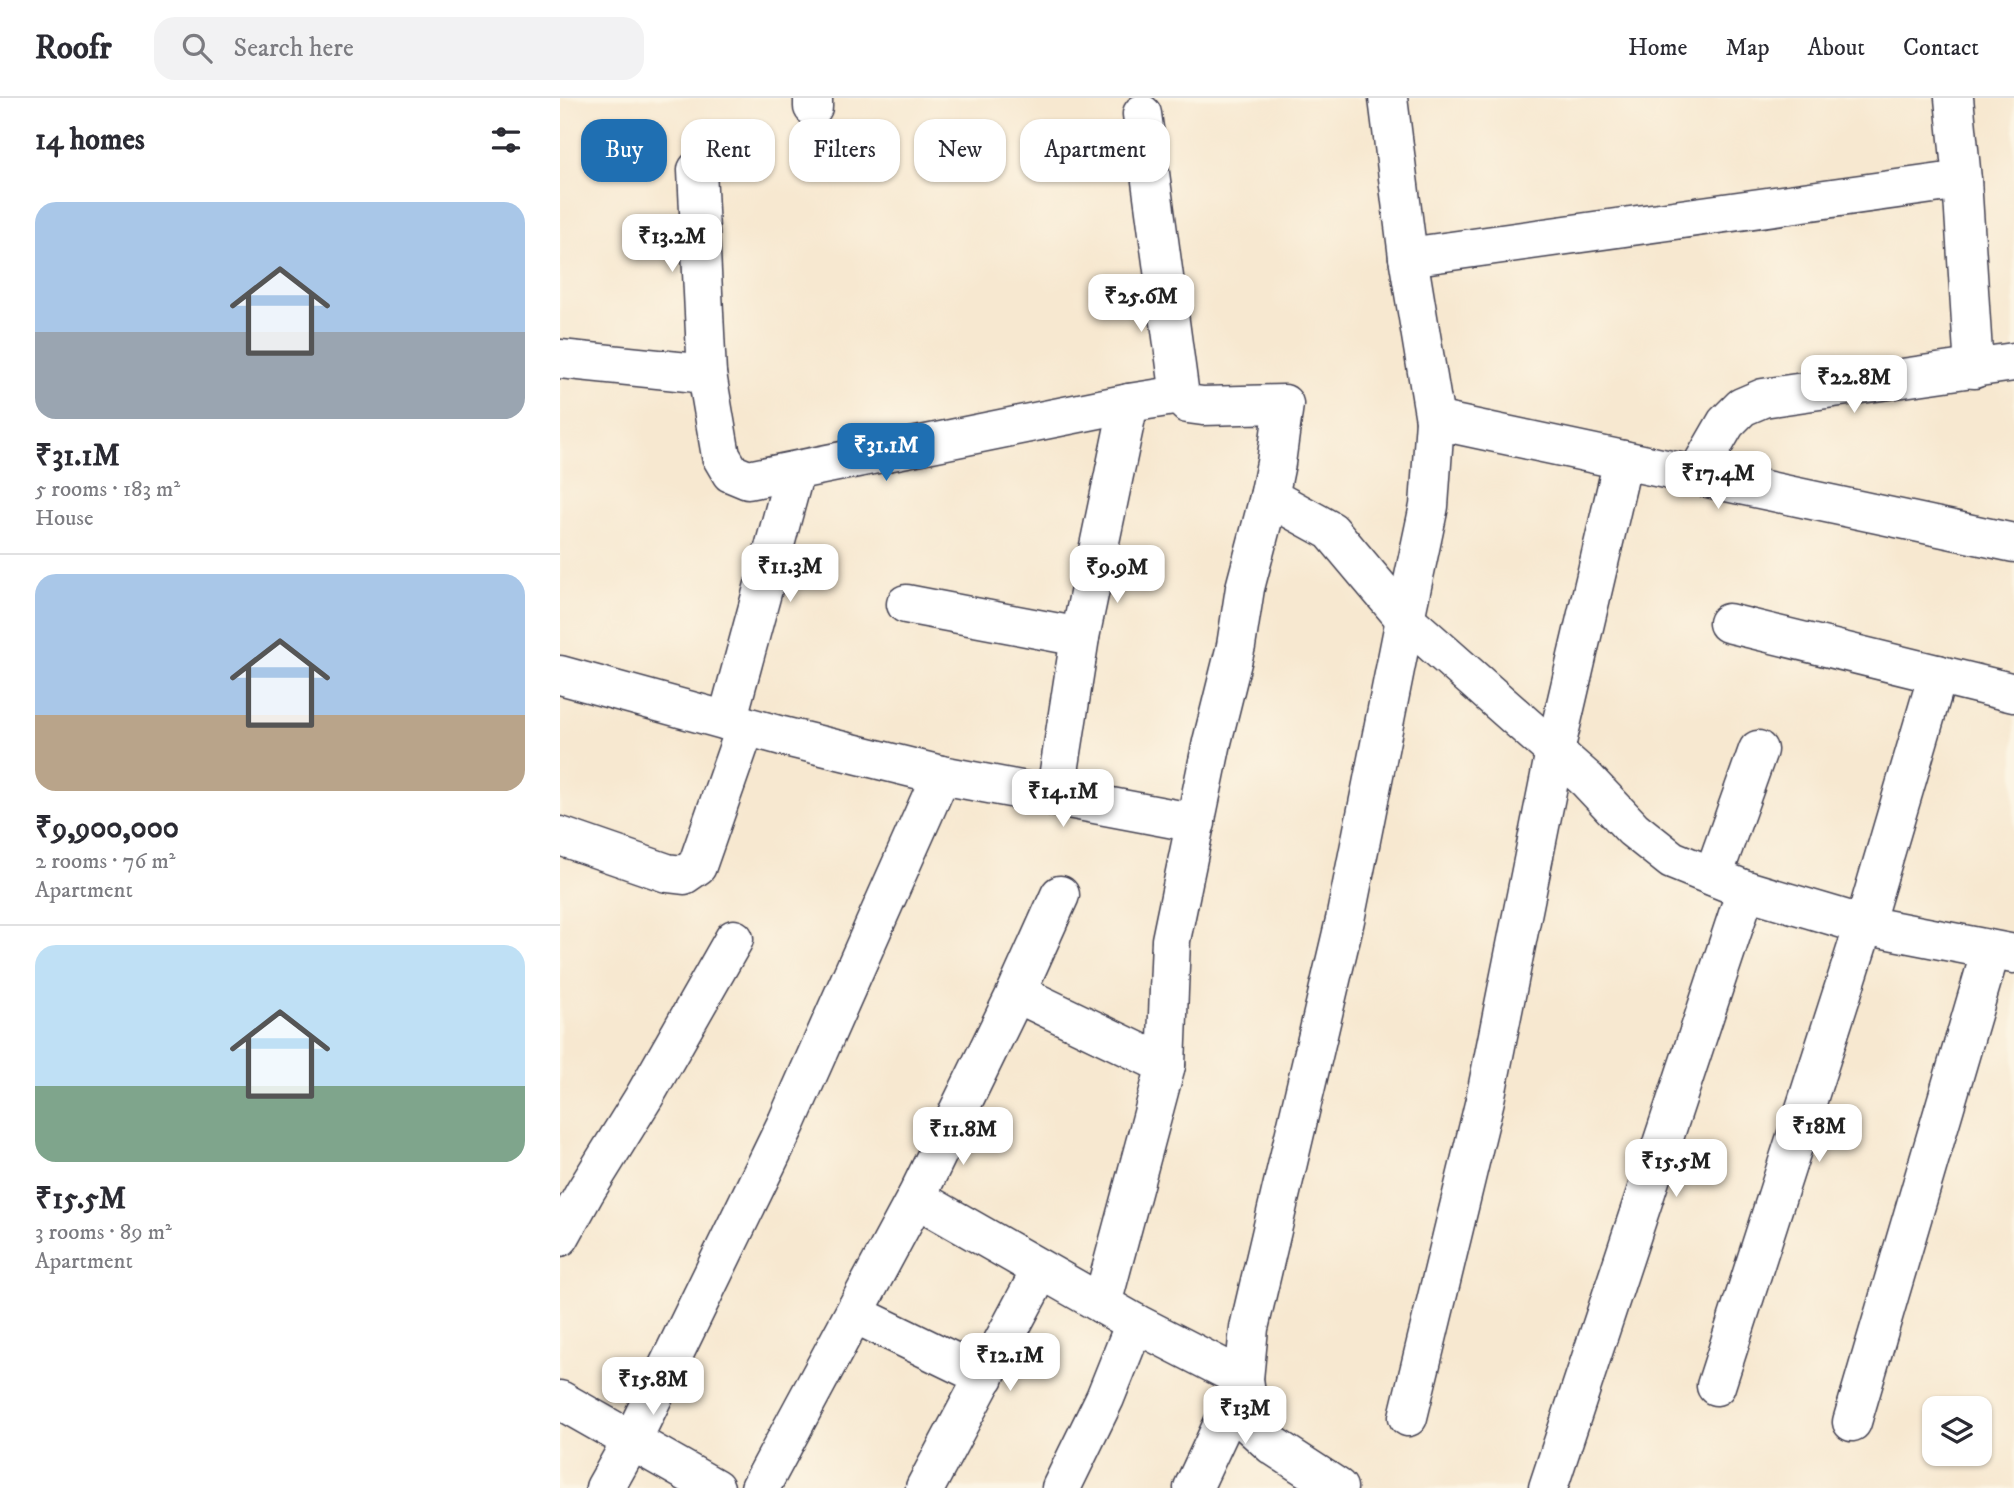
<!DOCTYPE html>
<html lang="en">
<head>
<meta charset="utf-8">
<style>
  body { margin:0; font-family:"IM FELL DW Pica",serif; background:#f2f2f3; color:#2b2b33; height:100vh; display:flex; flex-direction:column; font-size:26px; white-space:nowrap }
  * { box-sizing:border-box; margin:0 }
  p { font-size:23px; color:#7c7c81 }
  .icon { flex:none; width:38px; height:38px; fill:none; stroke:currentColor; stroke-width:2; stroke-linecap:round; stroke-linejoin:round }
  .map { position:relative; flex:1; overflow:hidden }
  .details { display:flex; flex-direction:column; background:#fff; width:560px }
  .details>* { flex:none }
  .top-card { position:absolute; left:21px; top:21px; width:665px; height:63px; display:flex; gap:14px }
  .controls { position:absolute; left:1362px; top:1298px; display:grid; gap:14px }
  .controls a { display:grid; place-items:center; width:70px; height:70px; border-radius:14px; background:#fff; box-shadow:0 2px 5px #0004; font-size:35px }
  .price { position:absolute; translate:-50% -60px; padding:0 16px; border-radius:14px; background:#fff; color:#222; font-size:23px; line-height:46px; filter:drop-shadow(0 2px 4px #0008) }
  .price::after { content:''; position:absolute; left:50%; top:42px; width:21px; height:16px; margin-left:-10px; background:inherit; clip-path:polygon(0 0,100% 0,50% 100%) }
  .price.selected { background:#1f6fb2; color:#fff }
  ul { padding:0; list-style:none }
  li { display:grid; align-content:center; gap:14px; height:371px; padding:0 35px }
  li+li { border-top:2px solid #e1e1e2 }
  li span { display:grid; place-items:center; height:217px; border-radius:21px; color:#555 }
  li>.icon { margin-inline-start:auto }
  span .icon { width:126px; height:126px; fill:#fffc; stroke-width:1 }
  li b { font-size:30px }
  h2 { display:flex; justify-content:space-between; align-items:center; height:84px; padding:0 35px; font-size:30px }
  .tag { padding:0 24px; border-radius:21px; background:#fff; box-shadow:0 2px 5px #0004; font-size:24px; line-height:63px }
  .tag.selected { background:#1f6fb2; color:#fff }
  header { display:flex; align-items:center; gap:42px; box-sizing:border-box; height:98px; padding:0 35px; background:#fff; border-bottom:2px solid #e1e1e2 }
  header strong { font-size:33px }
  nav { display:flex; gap:38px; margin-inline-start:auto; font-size:24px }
  .search { width:490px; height:63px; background:#f2f2f3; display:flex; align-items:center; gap:18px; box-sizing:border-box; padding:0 24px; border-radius:21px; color:#7c7c81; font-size:26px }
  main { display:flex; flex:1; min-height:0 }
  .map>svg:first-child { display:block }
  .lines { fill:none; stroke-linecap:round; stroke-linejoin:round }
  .minor-casing { stroke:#424051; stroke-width:41 }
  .minor { stroke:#fff; stroke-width:38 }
</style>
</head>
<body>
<header>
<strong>Roofr</strong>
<div class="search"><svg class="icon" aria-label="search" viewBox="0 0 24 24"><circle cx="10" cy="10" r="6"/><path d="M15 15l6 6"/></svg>Search here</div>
<nav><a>Home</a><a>Map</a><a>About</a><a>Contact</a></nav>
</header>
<main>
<section class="details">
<h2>14 homes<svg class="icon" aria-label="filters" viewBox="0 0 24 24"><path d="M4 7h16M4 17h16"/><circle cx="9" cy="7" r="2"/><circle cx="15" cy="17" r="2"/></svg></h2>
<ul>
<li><span style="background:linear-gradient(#a9c7e8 60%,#9aa5b1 0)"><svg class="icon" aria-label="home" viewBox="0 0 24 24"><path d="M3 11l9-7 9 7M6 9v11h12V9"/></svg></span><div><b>₹31.1M</b><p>5 rooms · 183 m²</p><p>House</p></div></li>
<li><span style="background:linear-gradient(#a9c7e8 65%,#b9a48a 0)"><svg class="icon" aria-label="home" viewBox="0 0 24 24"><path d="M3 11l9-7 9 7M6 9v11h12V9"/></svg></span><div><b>₹9,900,000</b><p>2 rooms · 76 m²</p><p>Apartment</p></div></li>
<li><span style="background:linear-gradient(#bfe0f5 65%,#7fa58c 0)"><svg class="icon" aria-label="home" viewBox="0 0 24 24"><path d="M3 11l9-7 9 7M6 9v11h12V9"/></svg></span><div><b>₹15.5M</b><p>3 rooms · 89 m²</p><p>Apartment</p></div></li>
</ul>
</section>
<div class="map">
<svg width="1454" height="1390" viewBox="0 0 1454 1390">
  <rect width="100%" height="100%" fill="#fcf5e5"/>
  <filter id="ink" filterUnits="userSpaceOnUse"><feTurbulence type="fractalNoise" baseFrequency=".0143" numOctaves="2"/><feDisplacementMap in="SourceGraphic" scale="14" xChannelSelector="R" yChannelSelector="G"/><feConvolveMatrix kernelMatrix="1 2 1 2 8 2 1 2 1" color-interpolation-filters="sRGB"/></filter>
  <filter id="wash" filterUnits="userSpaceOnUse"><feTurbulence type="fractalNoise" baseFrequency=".00686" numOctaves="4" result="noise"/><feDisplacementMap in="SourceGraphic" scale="28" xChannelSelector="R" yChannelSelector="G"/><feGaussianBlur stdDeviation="1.57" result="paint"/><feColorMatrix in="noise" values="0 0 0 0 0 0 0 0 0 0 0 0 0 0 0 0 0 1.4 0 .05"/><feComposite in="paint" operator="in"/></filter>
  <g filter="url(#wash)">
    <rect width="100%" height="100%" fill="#f7e8d0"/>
  </g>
  <g filter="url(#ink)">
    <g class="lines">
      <defs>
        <g id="minor">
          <polyline points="253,0 253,9"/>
          <polyline points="1394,0 1402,82 1414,271"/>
          <polyline points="582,16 620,298 628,306 643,308 724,306 716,365 709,399 771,433 845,521 1027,682 1073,731 1112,762 1186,792 1304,827 1454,856"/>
          <polyline points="137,72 147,276 161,358 171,375 188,382 569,305 620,297"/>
          <path d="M 848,159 C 1032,132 1217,108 1402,82"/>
          <polyline points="0,261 147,276"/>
          <polyline points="875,322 1454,445"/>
          <polyline points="1136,377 1166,325 1182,309 1203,300 1454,264"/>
          <polyline points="346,506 520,539"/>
          <polyline points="1168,525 1454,595"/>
          <polyline points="0,577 222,638 381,677 636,725"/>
          <polyline points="167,623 235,373"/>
          <polyline points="495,699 520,539 569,305"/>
          <polyline points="0,738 107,775 124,777 137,768 186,628"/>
          <polyline points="1153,778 1198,652"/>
          <polyline points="500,797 456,895 606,967"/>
          <polyline points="356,1100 575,1225 684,1281 633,1390"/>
          <polyline points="0,1139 25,1094 84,999 174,841"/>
          <polyline points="542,1206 606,967 611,842 652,644 676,548 685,490 709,399"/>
          <polyline points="295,1216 425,1279"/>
          <polyline points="1156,1288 1304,827 1378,576"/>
          <polyline points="0,1302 155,1390"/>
          <polyline points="848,1319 925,1002 995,653 1063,362"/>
          <polyline points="1292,1324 1431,852"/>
          <polyline points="45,1390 72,1342 227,1024 381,677"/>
          <polyline points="200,1390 356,1100 456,895"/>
          <polyline points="365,1390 481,1172"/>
          <polyline points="501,1390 545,1300 575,1225"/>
          <polyline points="778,1390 712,1347 691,1328 684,1281 689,1230 785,822 845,521 869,408 875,322 848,159 828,0"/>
          <polyline points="988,1390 1186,792"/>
        </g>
      </defs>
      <use href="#minor" class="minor-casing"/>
      <use href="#minor" class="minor"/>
    </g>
  </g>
</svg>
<div class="controls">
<a><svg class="icon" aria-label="layers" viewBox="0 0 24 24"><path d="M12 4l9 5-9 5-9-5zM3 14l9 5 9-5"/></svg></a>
</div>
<b class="price" style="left:112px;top:176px">₹13.2M</b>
<b class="price" style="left:581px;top:236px">₹25.6M</b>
<b class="price" style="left:1294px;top:317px">₹22.8M</b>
<b class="price selected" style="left:326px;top:385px">₹31.1M</b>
<b class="price" style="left:1158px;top:413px">₹17.4M</b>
<b class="price" style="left:230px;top:506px">₹11.3M</b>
<b class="price" style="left:557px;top:507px">₹9.9M</b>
<b class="price" style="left:503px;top:731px">₹14.1M</b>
<b class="price" style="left:1259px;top:1066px">₹18M</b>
<b class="price" style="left:403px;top:1069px">₹11.8M</b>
<b class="price" style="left:1116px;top:1101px">₹15.5M</b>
<b class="price" style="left:450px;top:1295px">₹12.1M</b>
<b class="price" style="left:93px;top:1319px">₹15.8M</b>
<b class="price" style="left:685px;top:1348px">₹13M</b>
<div class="top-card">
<a class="tag selected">Buy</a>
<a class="tag">Rent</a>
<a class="tag">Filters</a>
<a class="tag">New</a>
<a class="tag">Apartment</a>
</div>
</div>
</main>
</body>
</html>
